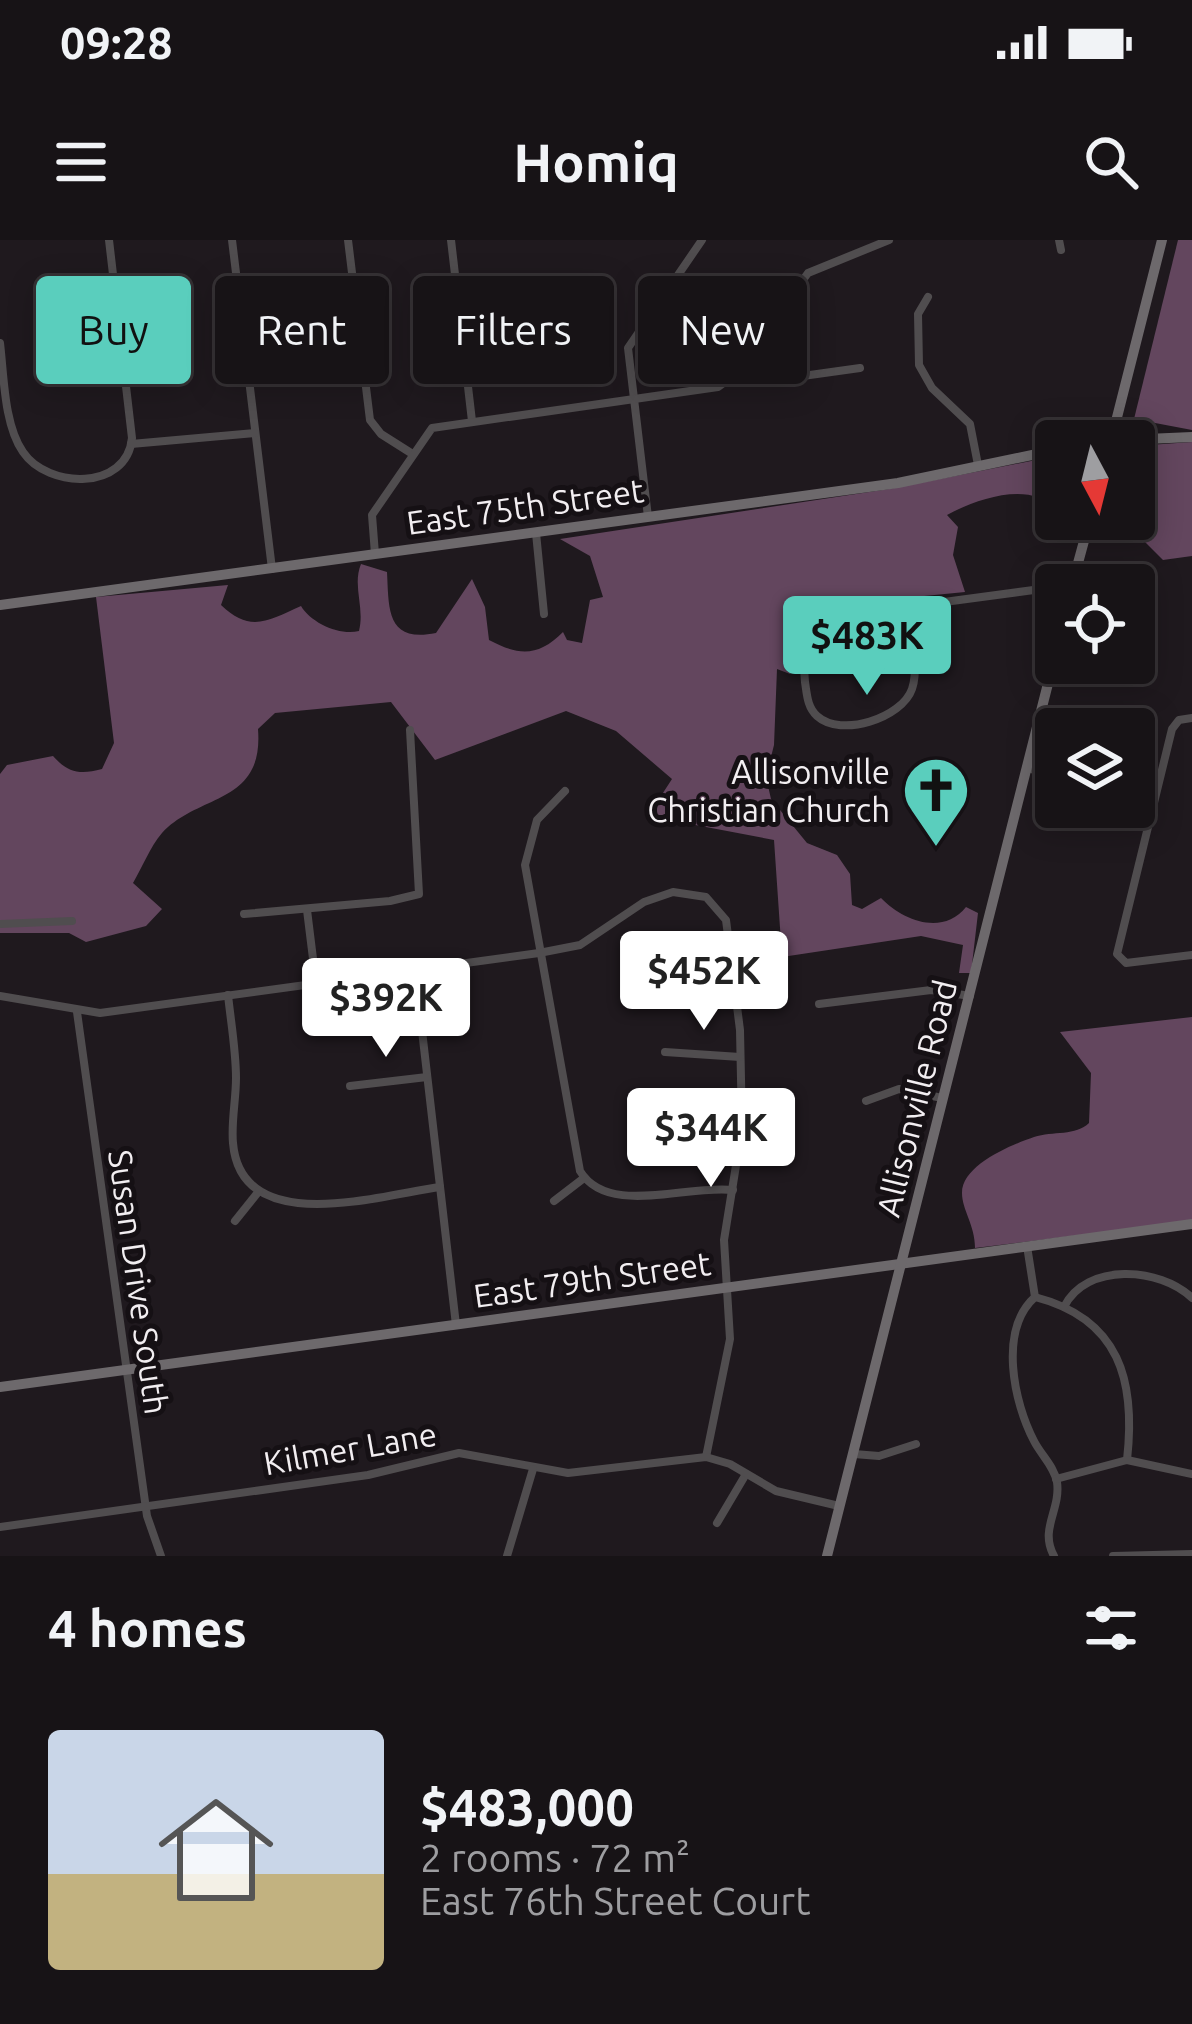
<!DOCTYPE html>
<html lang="en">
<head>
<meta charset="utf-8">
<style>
  body { margin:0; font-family:Ubuntu,sans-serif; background:#242023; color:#f1f3f6; height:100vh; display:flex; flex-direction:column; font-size:45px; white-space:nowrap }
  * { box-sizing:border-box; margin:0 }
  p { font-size:39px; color:#9e9ea1 }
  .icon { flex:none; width:66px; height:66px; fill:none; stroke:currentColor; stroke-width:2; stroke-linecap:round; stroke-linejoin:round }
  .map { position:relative; height:1316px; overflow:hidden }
  .panel { display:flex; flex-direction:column; background:#171316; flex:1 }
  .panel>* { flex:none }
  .hud { position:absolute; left:36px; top:36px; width:1122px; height:108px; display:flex; gap:24px }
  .needle { width:78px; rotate:173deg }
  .controls { position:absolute; left:1035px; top:180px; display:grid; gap:24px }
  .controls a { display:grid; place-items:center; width:120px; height:120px; border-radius:12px; background:#171316; box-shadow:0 6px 30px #0003,0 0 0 3px #363235; font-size:60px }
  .price { position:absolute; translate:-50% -102px; padding:0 27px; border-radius:12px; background:#fff; color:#222; font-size:39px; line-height:78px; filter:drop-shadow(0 3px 6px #0008) }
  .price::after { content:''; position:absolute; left:50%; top:72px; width:36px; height:27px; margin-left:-18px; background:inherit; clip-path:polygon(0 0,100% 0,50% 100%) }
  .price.on { background:#5acebd; color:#111 }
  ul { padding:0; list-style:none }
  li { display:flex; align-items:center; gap:36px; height:300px; padding:0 48px }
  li+li { border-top:3px solid #363235 }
  li span { display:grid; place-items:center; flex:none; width:336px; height:240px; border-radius:12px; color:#555 }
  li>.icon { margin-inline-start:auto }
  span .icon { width:144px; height:144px; fill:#fffc; stroke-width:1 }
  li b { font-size:51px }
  h2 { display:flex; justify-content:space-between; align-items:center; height:144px; padding:0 48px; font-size:51px }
  .pill { padding:0 42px; border-radius:12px; background:#171316; box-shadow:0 6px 30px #0003,0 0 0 3px #363235; font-size:42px; line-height:108px }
  .pill.on { background:#5acebd; color:#111 }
  .status { display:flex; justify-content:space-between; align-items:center; height:84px; padding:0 60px; background:#171316; direction:ltr }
  .status svg { height:33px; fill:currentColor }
  header { display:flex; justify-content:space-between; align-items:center; height:156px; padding:0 48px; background:#171316; font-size:54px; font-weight:700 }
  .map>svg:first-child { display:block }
  .forest { fill:#63465e }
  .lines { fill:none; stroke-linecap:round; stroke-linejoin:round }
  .street { stroke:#504d4f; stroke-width:8 }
  .secondary { stroke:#6d696c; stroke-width:10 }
  .labels { text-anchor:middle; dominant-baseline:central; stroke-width:10; stroke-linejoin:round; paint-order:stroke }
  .street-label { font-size:33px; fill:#f2eef1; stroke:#151014 }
  .poi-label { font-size:33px; fill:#f2eef1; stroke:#151014; text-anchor:end }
</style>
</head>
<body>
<div class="status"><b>09:28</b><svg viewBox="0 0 49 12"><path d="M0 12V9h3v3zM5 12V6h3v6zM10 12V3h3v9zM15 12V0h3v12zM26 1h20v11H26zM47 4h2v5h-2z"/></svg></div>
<header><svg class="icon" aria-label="menu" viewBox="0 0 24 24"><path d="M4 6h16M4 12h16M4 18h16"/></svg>Homiq<svg class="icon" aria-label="search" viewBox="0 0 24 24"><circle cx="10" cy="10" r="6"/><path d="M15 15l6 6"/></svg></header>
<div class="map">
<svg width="1192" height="1316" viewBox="0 0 1192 1316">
  <rect width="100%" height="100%" fill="#1f191e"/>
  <g class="forest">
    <polygon points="1178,0 1192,0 1192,190 1134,179"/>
    <polygon points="1192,202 1192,316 1163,320 1122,279 1134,279 1134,206"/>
    <path d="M 1056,216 L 1056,269 C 1030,240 976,259 947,275 L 958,287 L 953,315 L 965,352 L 894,359 L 797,421 L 790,434 L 777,429 L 774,505 L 766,537 L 771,559 L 807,603 L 837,615 L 850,634 L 852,665 L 862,669 L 881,658 C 903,681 943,696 966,667 L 978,673 L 971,733 L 959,733 L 963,705 L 921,696 L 782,717 L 774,600 L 648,576 L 672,539 L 616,491 L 566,471 L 435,520 L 391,462 L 275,473 L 258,489 C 264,565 199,553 162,593 C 150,607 142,628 133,643 L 162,669 L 146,686 L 86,702 L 69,693 L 0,693 L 0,534 L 7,525 L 53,516 C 68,533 80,535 102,529 L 114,503 L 96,357 L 228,345 L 221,365 C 250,393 268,381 301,366 C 311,383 340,396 359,391 C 365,367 352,346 361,324 L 387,332 C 389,369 386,403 436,393 L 472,339 L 485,367 L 489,400 C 519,416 538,417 563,392 L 567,400 L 582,403 L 590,360 L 603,357 L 590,316 L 560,299 L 889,249 Z"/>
    <path d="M 1192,777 L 1192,981 L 975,1008 C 975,985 962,970 962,953 C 962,925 1011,905 1034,897 C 1053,891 1076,896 1089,883 L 1091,833 L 1060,792 Z"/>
  </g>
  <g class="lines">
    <g class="street">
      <polyline points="232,0 272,329"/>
      <polyline points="348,0 370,180 381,194 411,213"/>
      <polyline points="451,0 472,181"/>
      <polyline points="1059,0 1061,10"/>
      <polyline points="928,57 918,74 919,125 932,148 970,184 978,225"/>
      <polyline points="458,66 495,61 536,69"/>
      <path d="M 0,103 C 4,136 4,185 23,212 C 48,249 127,251 132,198 L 109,0"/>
      <polyline points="740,127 767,141 860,128"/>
      <polyline points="131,204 255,193"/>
      <polyline points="648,277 628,108 702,0"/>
      <polyline points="536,293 544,374"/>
      <polyline points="375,314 372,275 432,188 718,147 733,136 808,33 889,0"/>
      <path d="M 907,367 C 909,391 920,426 912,449 C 902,478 841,498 817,476 C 807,467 807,454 805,442 C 797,376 858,373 907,367 Z"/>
      <polyline points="907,367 1056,347"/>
      <polyline points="1192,478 1179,480 1172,489 1117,714 1126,723 1192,715"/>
      <polyline points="1027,528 1056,535"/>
      <path d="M 565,551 L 537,580 L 525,625 L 580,931 C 608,977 687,944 733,950"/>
      <polyline points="1134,555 1154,560"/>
      <polyline points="307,670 316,743"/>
      <polyline points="244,674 390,661 419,654 410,490"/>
      <polyline points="0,684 72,681"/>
      <polyline points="415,730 456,1085"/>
      <path d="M 228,755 C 231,783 236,811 236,838 C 236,860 231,882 233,903 C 241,999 381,955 440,947"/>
      <polyline points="0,756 100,773 539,713 580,705 644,662 673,652 706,657 726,680 740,790 742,888 724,1000 730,1099 706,1217"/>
      <polyline points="819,764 931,750 970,756"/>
      <polyline points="77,772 147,1276 161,1316"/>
      <polyline points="665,812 740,817"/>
      <polyline points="350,846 427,837"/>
      <polyline points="866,861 899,849 942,858"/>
      <polyline points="554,961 584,938"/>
      <polyline points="235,981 259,951"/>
      <path d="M 1027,1006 L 1035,1057 C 998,1090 1014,1163 1034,1201 C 1041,1215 1054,1226 1057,1242 C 1061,1270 1039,1289 1054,1316"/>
      <path d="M 1035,1057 C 1120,1079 1136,1141 1127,1220"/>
      <path d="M 1064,1067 C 1086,1022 1160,1027 1192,1058"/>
      <polyline points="854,1214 879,1216 916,1204"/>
      <polyline points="1056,1239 1127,1220 1192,1234"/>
      <polyline points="717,1283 746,1234"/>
      <polyline points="0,1287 368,1235 459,1213 568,1233 706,1217 730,1224 776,1251 839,1266"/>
      <polyline points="507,1316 533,1229"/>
      <polyline points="1113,1316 1192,1314"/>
    </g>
    <g class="secondary">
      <polyline points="1101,201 1192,197"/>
      <polyline points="1111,201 1162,0"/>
      <polyline points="1072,345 1090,279"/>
      <polyline points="0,365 898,243 1056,210"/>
      <polyline points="0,1147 1192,984"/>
      <polyline points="827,1316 1056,412"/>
    </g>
  </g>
  <defs>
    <symbol id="church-pin" viewBox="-11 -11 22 30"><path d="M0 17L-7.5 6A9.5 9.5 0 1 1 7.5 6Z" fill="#5acebd" stroke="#151014"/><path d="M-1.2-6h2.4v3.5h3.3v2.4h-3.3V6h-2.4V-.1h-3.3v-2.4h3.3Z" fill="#111"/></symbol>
  </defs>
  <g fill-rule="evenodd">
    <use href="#church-pin" x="898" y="512" width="76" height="104"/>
  </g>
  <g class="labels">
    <g class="street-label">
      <text transform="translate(525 266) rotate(-8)">East 75th Street</text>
      <text transform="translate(916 858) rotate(-76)">Allisonville Road</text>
      <text transform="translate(592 1039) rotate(-8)">East 79th Street</text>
      <text transform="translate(139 1042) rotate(82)">Susan Drive South</text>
      <text transform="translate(350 1208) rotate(-10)">Kilmer Lane</text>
    </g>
    <g class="poi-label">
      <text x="890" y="531">Allisonville<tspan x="890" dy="38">Christian Church</tspan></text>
    </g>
  </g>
</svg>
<div class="controls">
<a><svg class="needle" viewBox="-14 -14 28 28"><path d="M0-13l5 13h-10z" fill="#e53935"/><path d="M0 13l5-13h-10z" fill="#9e9ea1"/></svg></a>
<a><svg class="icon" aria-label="locate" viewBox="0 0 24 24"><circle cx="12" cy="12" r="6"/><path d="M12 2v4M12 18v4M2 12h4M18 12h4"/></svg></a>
<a><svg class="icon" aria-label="layers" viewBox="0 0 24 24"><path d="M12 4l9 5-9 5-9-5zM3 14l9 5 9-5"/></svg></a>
</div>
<b class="price on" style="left:867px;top:458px">$483K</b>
<b class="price" style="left:704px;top:793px">$452K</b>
<b class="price" style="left:386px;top:820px">$392K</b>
<b class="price" style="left:711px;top:950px">$344K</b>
<div class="hud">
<a class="pill on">Buy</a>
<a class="pill">Rent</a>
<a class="pill">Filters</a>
<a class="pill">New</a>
</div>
</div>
<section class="panel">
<h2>4 homes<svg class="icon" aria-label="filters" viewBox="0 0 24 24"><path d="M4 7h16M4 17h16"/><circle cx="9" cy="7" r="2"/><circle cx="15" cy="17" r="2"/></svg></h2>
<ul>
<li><span style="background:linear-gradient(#c9d6e8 60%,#c2b280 0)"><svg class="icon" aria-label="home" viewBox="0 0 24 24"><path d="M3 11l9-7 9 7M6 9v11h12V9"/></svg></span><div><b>$483,000</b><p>2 rooms · 72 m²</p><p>East 76th Street Court</p></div></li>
</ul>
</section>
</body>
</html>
